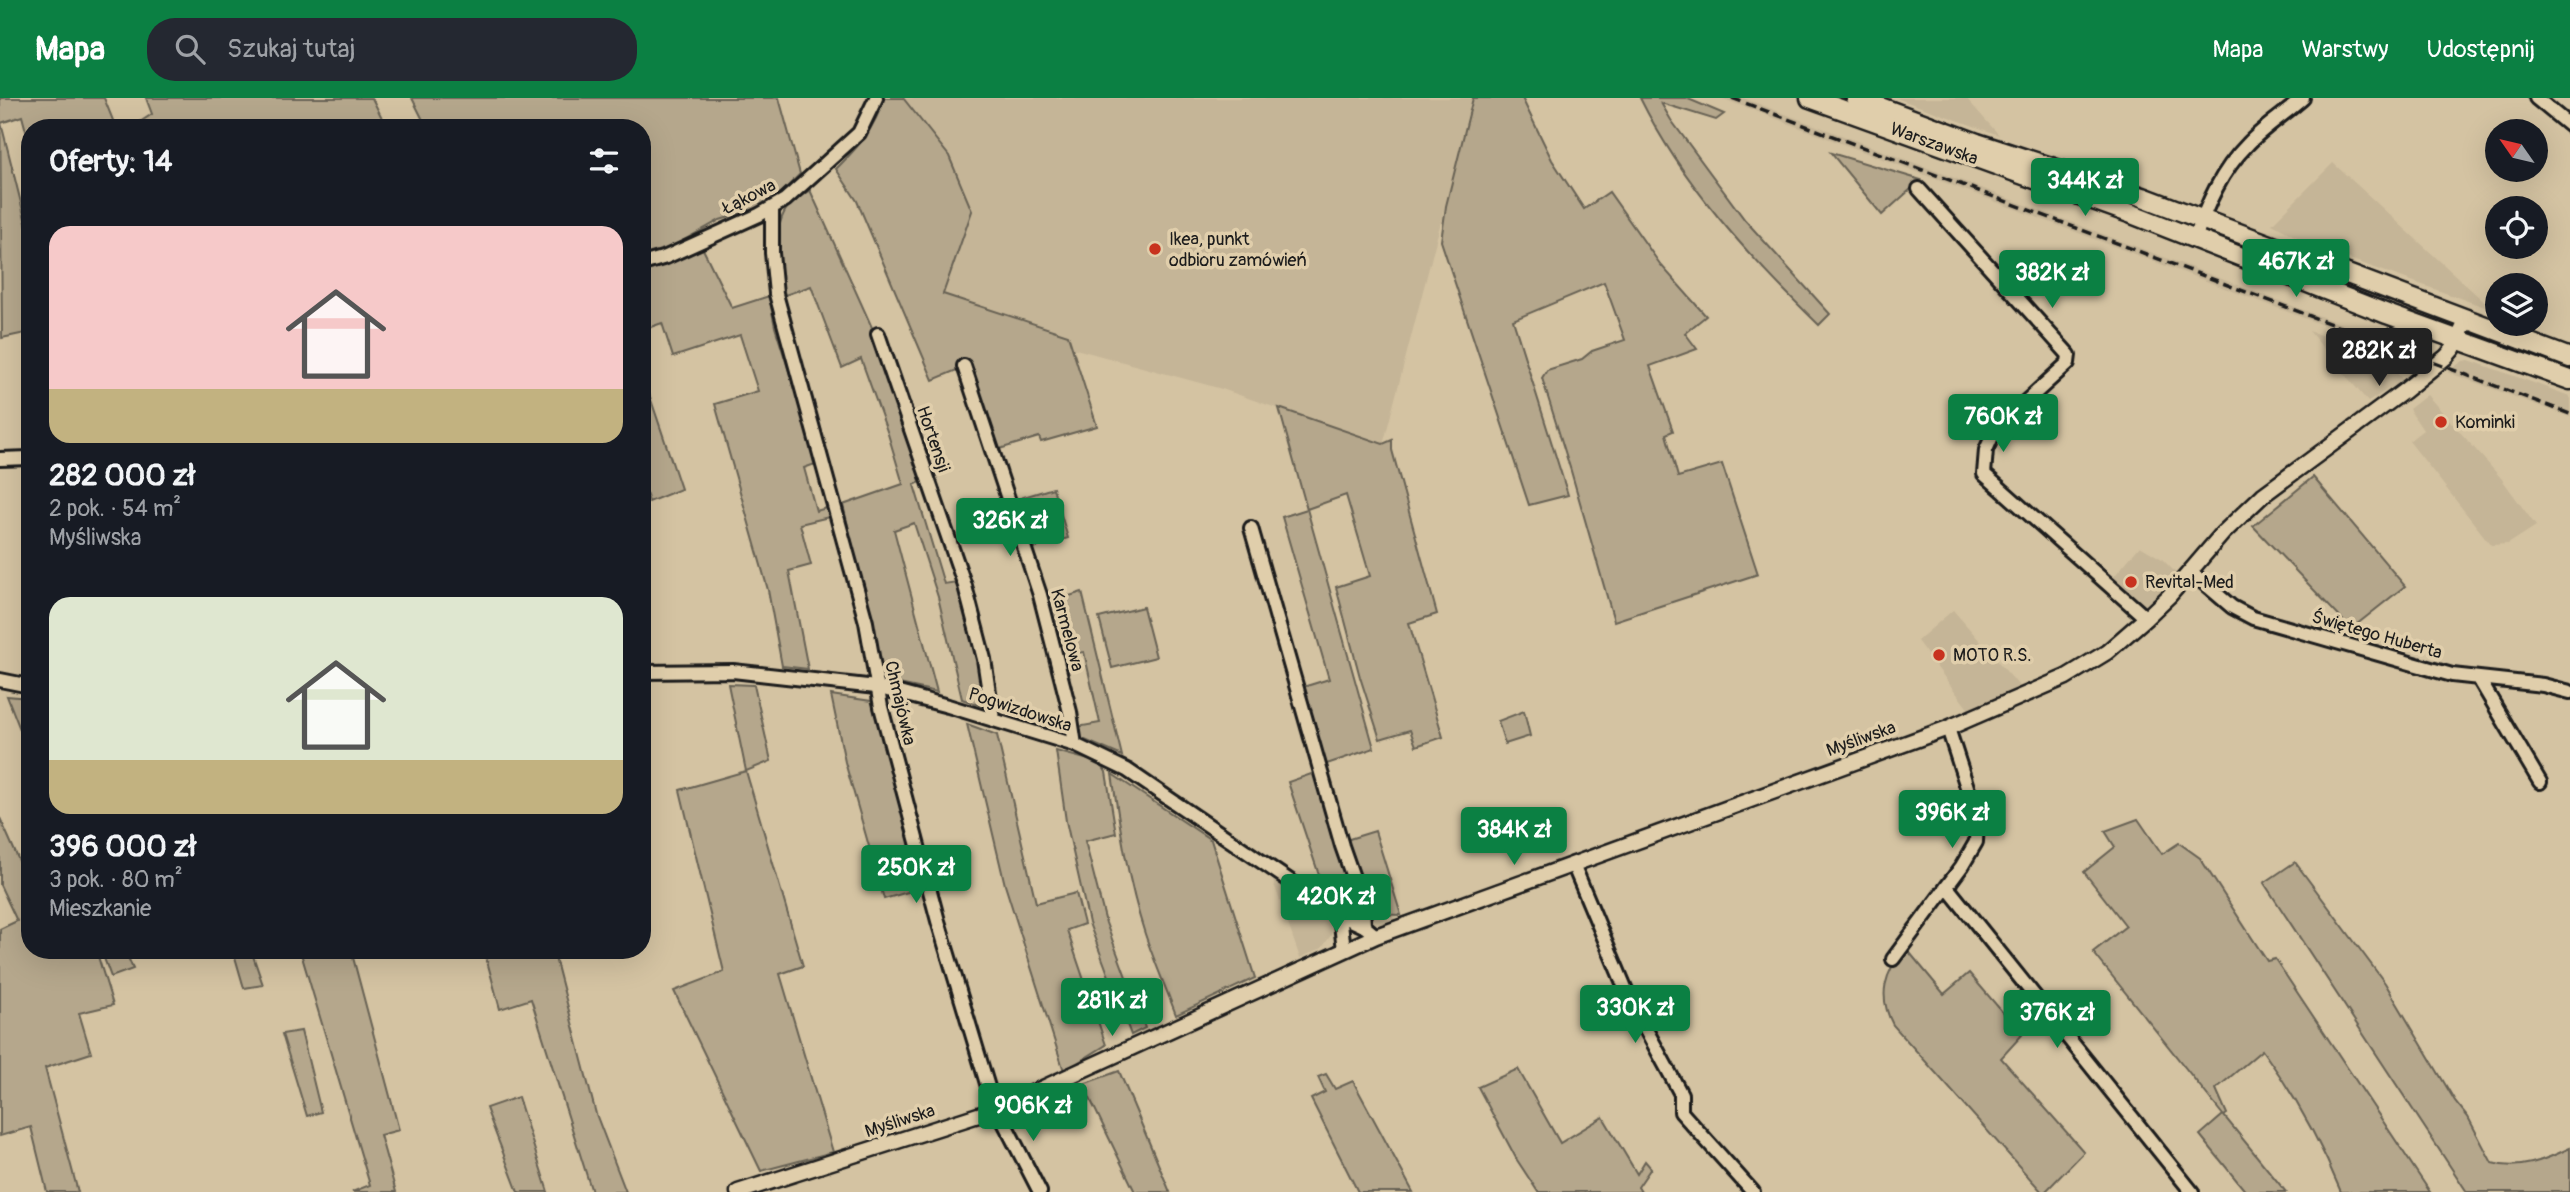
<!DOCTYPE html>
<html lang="pl">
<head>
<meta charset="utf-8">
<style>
  body { margin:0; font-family:Pangolin,sans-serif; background:#242831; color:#f1f3f6; height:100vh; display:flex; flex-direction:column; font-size:26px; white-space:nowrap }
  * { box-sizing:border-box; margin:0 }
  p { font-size:23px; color:#9ea1a6 }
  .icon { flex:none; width:38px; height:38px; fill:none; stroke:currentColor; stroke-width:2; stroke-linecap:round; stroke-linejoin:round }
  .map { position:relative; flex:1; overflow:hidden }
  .panel { position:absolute; left:21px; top:21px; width:630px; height:840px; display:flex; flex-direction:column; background:#171b24; border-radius:28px; box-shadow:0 7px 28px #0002 }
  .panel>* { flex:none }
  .needle { width:46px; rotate:304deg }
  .controls { position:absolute; left:2485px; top:21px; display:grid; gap:14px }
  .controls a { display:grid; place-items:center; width:63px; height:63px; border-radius:50%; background:#171b24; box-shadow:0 7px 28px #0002; font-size:35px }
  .price { position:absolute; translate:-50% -60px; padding:0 16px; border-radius:7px; background:#0b8043; color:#fff; font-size:23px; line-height:46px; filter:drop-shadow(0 2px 4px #0008) }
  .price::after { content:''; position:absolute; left:50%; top:42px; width:21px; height:16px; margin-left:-10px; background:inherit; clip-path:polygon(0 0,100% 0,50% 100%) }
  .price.on { background:#222; color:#fff }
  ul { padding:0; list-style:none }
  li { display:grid; align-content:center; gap:14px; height:371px; padding:0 28px }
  li span { display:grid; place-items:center; height:217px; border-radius:21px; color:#555 }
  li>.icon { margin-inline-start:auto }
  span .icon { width:126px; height:126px; fill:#fffc; stroke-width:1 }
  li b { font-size:30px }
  h2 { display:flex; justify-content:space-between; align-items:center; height:84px; padding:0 28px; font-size:30px }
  header { display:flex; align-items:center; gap:42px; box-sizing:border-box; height:98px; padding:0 35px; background:#0b8043; color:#fff }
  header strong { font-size:33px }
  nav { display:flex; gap:38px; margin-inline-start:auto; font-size:24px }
  .search { width:490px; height:63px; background:#242831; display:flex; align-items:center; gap:18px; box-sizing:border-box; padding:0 24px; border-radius:28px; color:#9ea1a6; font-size:26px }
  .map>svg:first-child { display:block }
  .built { fill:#c5b597 }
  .green { fill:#b5a78c; stroke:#686254; stroke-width:2 }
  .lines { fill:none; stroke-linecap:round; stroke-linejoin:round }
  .minor-casing { stroke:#1c1c1c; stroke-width:18 }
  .tertiary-casing { stroke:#1c1c1c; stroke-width:19 }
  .secondary-casing { stroke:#1c1c1c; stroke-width:23 }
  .minor { stroke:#e0ceab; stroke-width:12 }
  .tertiary { stroke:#e0ceab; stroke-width:14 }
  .secondary { stroke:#e0ceab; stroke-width:18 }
  .rail { stroke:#1c1c1c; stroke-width:3.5; stroke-dasharray:10 5; stroke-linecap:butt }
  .poi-dot { fill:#c8321e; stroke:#e0ceab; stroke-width:2.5 }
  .labels { text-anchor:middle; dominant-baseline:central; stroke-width:7; stroke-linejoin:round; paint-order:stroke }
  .street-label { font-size:18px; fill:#1c1c1c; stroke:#e0ceab }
  .poi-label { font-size:18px; fill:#1c1c1c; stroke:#e0ceab; text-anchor:start }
</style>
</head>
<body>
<header>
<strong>Mapa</strong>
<div class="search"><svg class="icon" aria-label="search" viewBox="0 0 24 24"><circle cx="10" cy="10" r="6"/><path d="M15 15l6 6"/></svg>Szukaj tutaj</div>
<nav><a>Mapa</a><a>Warstwy</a><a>Udostępnij</a></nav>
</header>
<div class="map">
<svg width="2570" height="1094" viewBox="0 0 2570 1094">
  <rect width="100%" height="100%" fill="#d4c3a2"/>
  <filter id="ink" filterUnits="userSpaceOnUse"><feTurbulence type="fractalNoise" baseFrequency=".0143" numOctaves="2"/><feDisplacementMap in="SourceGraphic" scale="14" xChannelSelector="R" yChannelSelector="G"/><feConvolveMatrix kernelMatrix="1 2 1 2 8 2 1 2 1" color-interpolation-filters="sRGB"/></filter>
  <g filter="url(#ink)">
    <g class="built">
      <polygon points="903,0 1473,0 1383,347 1222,291 1072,250 1068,237 943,196 972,113 949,58"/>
      <polygon points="1721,0 1743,0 2428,259 2423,265 2415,262"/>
      <polygon points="1896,0 1966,0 1999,37"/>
      <polygon points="2333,65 2367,96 2493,212 2316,149 2272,126"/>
      <polygon points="2309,233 2382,258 2403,282 2368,304"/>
      <polygon points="2469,262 2570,298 2570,319 2447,274 2463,263"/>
      <polygon points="2427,297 2501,380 2536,428 2508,446 2491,447 2409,343 2423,332 2409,311"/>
      <polygon points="2140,448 2162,461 2177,476 2136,519 2104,490"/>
      <polygon points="1953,512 2020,589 1969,612 1917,543"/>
      <polygon points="1273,783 1327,819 1332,829 1331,837 1322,850 1300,860"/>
    </g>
    <g class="green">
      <polygon points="0,0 104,0 116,30 30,30 30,48 22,18 1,25 30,141 30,234 2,240"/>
      <polygon points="146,0 372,0 387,30 134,30 134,28 152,16"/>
      <polygon points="412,0 779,0 800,76 775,101 762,109 720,122 657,157 642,160 642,30 427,30"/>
      <path d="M 884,0 L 903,0 L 949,58 L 972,113 L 943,196 L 1068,237 L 1097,328 L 1041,344 L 1039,339 L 996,352 L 959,271 L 933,282 L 857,103 L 836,71 C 859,48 874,32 884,0 Z"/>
      <polygon points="1473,0 1522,0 1552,62 1584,111 1609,94 1660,166 1706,218 1685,235 1697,251 1650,268 1673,333 1666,336 1678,379 1722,366 1758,476 1614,523 1571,373 1542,280 1547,272 1582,261 1592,253 1625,242 1604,184 1513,222 1568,397 1529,407 1441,143 1446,108"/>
      <path d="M 1640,0 L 1686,0 L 1724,16 L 1716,22 L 1661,5 L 1671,22 L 1745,122 L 1830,216 L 1819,227 C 1750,160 1683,87 1640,0 Z"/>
      <polygon points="1831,55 1921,82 1882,117"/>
      <path d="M 810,92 L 875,236 L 925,382 L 914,387 L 944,486 L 957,484 L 974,539 L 987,610 L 962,601 L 938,499 L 914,425 L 894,432 L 937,594 L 880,582 L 879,557 L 843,407 L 903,386 L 888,336 L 861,261 L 842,270 L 811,188 L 785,197 C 778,175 772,127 788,109 C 793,102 803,97 810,92 Z"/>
      <polygon points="702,149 732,210 769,198 775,229 818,365 804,370 816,413 830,409 833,418 800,426 811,467 789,473 808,571 782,568 768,492 715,306 758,293 740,237 673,259 662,225 642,232 642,173"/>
      <polygon points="642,275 681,391 649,404 642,382"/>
      <polygon points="1279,310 1383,346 1392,342 1392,352 1437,516 1409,525 1443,639 1416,648 1410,632 1380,641 1360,579 1336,489 1370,478 1346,397 1307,411 1374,650 1324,667 1300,590 1329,581 1282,419 1307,411"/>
      <polygon points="2313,379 2405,488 2351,531 2253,428"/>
      <polygon points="1053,390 1068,440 1030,451 1014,402"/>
      <polygon points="1082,494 1122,658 1078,639 1077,629 1100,625 1084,554 1060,557 1047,505"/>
      <polygon points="1143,509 1156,559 1112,570 1099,520"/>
      <polygon points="728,586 754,587 771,663 746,673 803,868 780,876 833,1054 761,1073 674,893 724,874 680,692 746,673"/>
      <polygon points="831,597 871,603 882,625 925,789 884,801 845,664"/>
      <polygon points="7,598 29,600 30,657"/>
      <polygon points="1524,613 1530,638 1505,646 1498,623"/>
      <polygon points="967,626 997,637 1036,805 1076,795 1084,826 1067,832 1106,947 1064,973 1005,787"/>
      <polygon points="1056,653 1100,665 1106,674 1116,735 1085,743 1106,825 1145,930 1131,937 1089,825 1066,723"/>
      <polygon points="1317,674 1359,812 1324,792 1288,684"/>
      <path d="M 1112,676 L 1211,742 L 1255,880 L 1176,917 C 1166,890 1154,863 1145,836 C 1128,784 1120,730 1112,676 Z"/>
      <polygon points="0,720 20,765 30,761 30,852 96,852 113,907 79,915 91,955 45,970 78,1094 47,1094 31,1029 0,1038 0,831 17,823 0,787"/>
      <path d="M 2138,721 L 2162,756 L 2179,745 L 2200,760 L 2267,863 L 2275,861 L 2430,1094 L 2341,1094 C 2320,1043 2295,997 2262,952 L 2216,991 L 2227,1016 L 2224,1018 L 2286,1094 L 2246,1094 L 2200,1037 L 2223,1017 L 2093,854 L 2126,828 L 2084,774 L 2115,749 L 2105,733 Z"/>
      <polygon points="1375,733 1401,817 1370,816 1346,742"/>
      <path d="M 2295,764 L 2385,885 L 2455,1003 L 2468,1019 L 2492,1065 C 2519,1073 2545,1062 2570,1050 L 2570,1094 L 2467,1094 L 2264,785 Z"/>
      <path d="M 1905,849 L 1944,896 L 1969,875 L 2022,937 L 2001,960 L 2084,1054 L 2045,1094 L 2042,1094 L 1893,927 C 1877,897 1885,875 1905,849 Z"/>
      <polygon points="101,852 125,852 133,871 111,879"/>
      <polygon points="233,852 251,852 263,887 244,890"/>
      <polygon points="300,852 351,852 399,1032 380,1037 396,1094 352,1094 370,1087"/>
      <polygon points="484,852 553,852 596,1016 626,1094 592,1094 531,901 500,911"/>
      <polygon points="301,933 321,1014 307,1018 282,936"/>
      <polygon points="1518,971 1560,1045 1603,1019 1637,1076 1645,1063 1651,1070 1638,1089 1641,1094 1538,1094 1517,1062 1478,989"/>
      <polygon points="1119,973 1170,1094 1135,1094 1083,986"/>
      <polygon points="1326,976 1335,991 1353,983 1413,1094 1358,1094 1311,1001 1325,994 1318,979"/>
      <polygon points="518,999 548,1094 518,1094 486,1010"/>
    </g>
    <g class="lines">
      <defs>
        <g id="minor">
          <polyline points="2536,0 2570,28"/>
          <polyline points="1919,91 2069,257 2068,265 1995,332 1986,352 1984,376 2146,520"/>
          <polyline points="772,110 772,155 776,196 866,524 881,609 938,823 991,999 1040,1094"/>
          <path d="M 2195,141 C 2207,106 2221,73 2248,46 C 2264,29 2285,16 2303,0"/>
          <polyline points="642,166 666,159 759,117 785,102 859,35 876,0"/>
          <polyline points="878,236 965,488 984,561 993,621"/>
          <polyline points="964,268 1040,497 1070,614 1075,647"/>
          <polyline points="0,361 30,360"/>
          <polyline points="1251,430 1342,748 1363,808 1364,828"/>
          <polyline points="2191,474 2232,509 2253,520 2452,577 2543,587 2570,594"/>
          <polyline points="642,574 733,573 876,589 948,608 1075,647 1127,672 1340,817 1364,828 1376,838"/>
          <polyline points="2479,581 2540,684"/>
          <polyline points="0,582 30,588"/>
          <polyline points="1573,766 1631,904 1681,996 1681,1014 1753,1094"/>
          <polyline points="1947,789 2192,1094"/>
          <polyline points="1340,817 1344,852"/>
          <polyline points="1893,861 1962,768 1976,744 1977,720 1948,630"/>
        </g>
        <polyline id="tertiary" points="738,1094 997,1011 1376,838 1948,630 2066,579 2107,554 2146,520 2169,498 2223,435 2263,397 2404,293 2446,259 2453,251 2467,221"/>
        <g id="secondary">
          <polyline points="1810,0 2132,116 2387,216 2570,282"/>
          <polyline points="1856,0 1977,45 2143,99 2570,260"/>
        </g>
      </defs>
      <use href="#minor" class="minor-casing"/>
      <use href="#tertiary" class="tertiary-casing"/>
      <use href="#secondary" class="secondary-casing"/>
      <use href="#minor" class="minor"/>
      <use href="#tertiary" class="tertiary"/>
      <use href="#secondary" class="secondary"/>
      <polyline class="rail" points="1732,0 2570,316"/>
    </g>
  </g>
  <g class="poi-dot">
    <circle cx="1155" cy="151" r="7"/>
    <circle cx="2441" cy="324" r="7"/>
    <circle cx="2131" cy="484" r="7"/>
    <circle cx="1939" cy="557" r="7"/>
  </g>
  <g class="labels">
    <g class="street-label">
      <text transform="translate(1934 46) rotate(20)">Warszawska</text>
      <text transform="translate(749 99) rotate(-27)">Łąkowa</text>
      <text transform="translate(933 341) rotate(71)">Hortensji</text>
      <text transform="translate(1067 532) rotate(75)">Karmelowa</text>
      <text transform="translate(2377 537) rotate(16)">Świętego Huberta</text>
      <text transform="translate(900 605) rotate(77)">Chmajówka</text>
      <text transform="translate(1020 612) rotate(18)">Pogwizdowska</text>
      <text transform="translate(1861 641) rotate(-20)">Myśliwska</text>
      <text transform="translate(900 1023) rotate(-18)">Myśliwska</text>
    </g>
    <g class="poi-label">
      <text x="1169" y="141">Ikea, punkt<tspan x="1169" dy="21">odbioru zamówień</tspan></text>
      <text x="2455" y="324">Kominki</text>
      <text x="2145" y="484">Revital-Med</text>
      <text x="1953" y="557">MOTO R.S.</text>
    </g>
  </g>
</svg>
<div class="controls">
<a><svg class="needle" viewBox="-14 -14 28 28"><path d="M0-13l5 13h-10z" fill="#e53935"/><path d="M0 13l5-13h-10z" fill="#9ea1a6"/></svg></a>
<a><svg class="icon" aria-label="locate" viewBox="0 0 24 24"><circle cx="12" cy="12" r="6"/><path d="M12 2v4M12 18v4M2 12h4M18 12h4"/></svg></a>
<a><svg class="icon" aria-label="layers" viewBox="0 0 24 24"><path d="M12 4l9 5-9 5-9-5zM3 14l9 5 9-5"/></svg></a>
</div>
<b class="price" style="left:2085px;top:120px">344K zł</b>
<b class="price" style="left:2296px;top:201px">467K zł</b>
<b class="price" style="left:2052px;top:212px">382K zł</b>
<b class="price on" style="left:2379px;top:290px">282K zł</b>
<b class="price" style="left:2003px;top:356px">760K zł</b>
<b class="price" style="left:1010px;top:460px">326K zł</b>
<b class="price" style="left:1952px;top:752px">396K zł</b>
<b class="price" style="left:1514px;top:769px">384K zł</b>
<b class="price" style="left:916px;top:807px">250K zł</b>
<b class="price" style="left:1336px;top:836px">420K zł</b>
<b class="price" style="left:1112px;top:940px">281K zł</b>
<b class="price" style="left:1635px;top:947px">330K zł</b>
<b class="price" style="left:2057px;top:952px">376K zł</b>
<b class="price" style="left:1033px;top:1045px">906K zł</b>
<section class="panel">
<h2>Oferty: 14<svg class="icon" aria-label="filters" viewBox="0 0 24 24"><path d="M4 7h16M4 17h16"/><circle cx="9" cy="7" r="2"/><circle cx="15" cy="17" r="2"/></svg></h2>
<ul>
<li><span style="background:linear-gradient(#f6c9c9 75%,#c2b280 0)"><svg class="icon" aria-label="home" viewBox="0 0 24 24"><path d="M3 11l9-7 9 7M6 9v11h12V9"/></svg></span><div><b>282 000 zł</b><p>2 pok. · 54 m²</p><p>Myśliwska</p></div></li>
<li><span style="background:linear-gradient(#dfe7d0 75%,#c2b280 0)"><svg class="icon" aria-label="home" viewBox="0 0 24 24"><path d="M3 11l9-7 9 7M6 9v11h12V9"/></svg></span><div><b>396 000 zł</b><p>3 pok. · 80 m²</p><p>Mieszkanie</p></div></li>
</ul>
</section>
</div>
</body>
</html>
